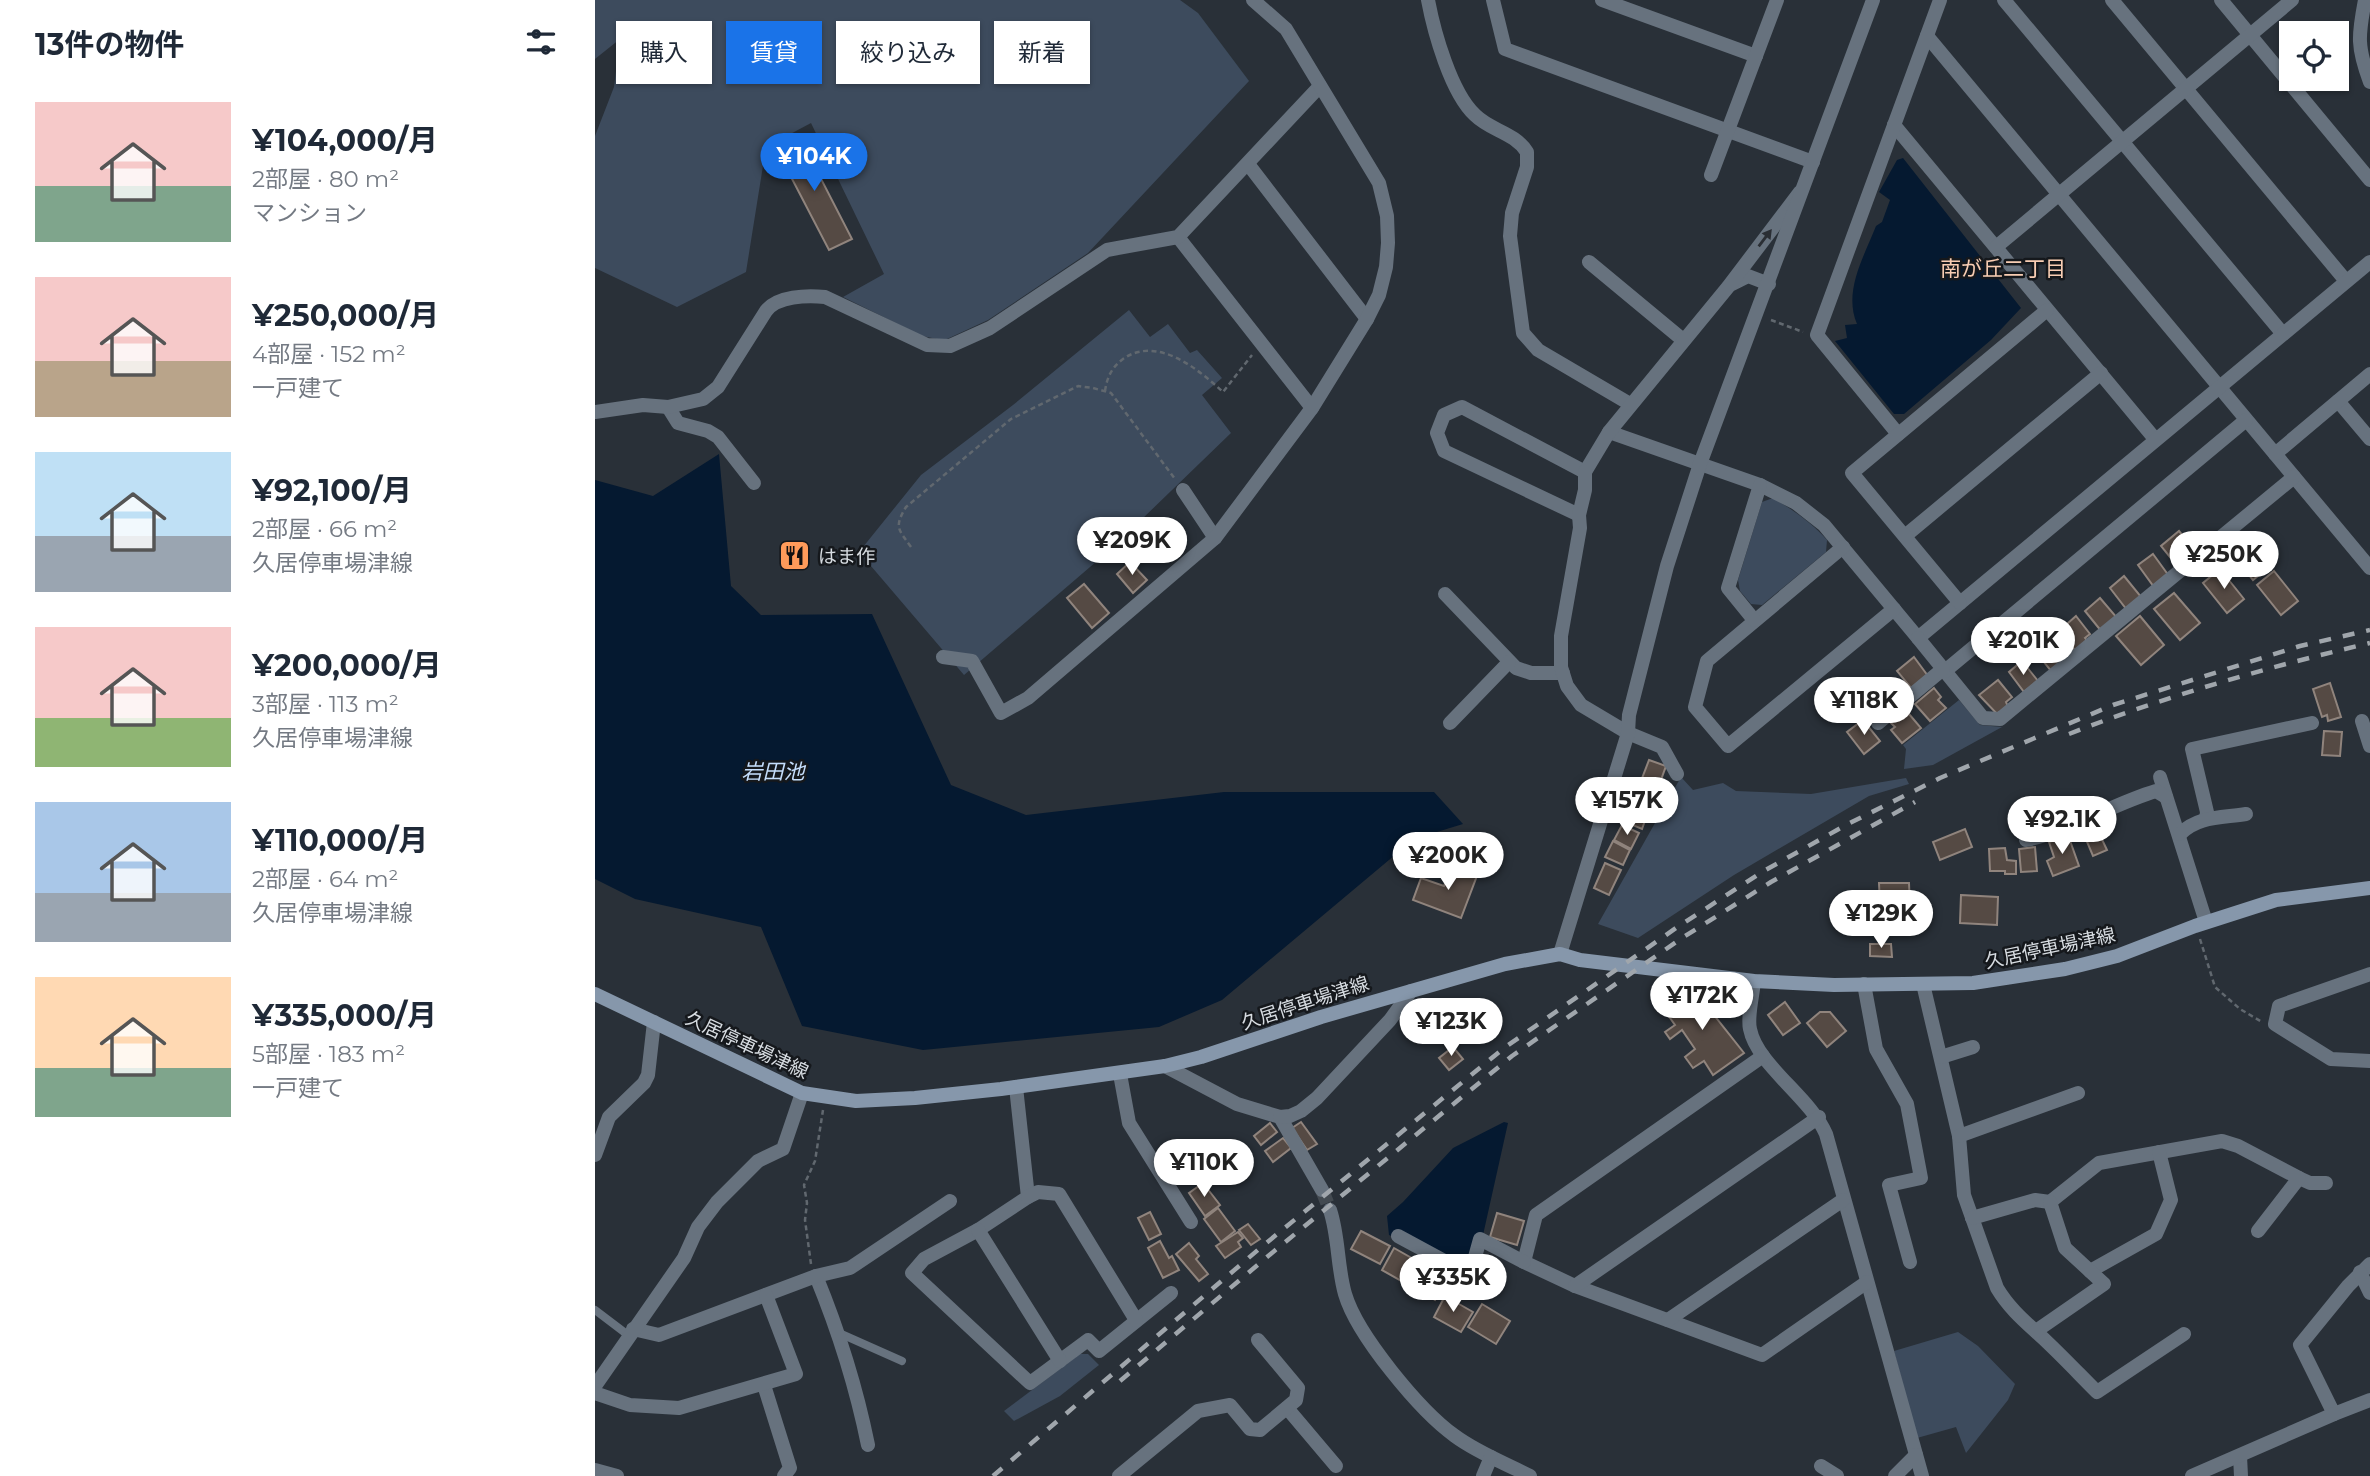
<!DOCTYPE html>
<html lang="ja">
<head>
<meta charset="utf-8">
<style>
  body { margin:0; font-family:Montserrat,"Noto Sans JP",sans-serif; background:#f6f6f7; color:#1f2937; height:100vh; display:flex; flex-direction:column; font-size:26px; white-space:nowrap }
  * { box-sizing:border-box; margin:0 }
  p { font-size:23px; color:#747a83 }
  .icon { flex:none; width:38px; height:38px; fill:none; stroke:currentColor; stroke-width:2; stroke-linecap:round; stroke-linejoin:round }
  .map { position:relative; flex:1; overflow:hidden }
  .sheet { display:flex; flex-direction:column; background:#fff; width:595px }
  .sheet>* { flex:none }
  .guide { position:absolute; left:21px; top:21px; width:665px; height:63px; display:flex; gap:14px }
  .fabs { position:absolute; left:1684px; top:21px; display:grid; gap:14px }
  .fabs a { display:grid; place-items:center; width:70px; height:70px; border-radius:0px; background:#fff; box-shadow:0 2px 5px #0004; font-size:35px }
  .price { position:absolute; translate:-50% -60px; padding:0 16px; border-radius:24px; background:#fff; color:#222; font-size:23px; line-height:46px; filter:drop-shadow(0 2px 4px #0008) }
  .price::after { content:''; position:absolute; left:50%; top:42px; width:21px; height:16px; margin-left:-10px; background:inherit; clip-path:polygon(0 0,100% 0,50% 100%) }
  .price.active { background:#1a73e8; color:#fff }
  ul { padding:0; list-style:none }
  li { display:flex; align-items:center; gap:21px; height:175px; padding:0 35px }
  li span { display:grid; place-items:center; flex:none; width:196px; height:140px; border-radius:0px; color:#555 }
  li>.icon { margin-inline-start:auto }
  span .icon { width:84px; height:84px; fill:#fffc; stroke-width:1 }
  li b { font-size:30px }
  h2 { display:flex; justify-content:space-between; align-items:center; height:84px; padding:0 35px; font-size:30px }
  .chip { padding:0 24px; border-radius:0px; background:#fff; box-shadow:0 2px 5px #0004; font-size:24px; line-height:63px }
  .chip.active { background:#1a73e8; color:#fff }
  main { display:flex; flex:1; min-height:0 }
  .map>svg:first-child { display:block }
  .green { fill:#3d4b5d }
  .water { fill:#051930 }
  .building { fill:#554a44; stroke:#90847d; stroke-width:2 }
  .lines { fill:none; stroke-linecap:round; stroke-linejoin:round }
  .minor-tunnel { stroke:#434a51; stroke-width:14; stroke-dasharray:14 7; stroke-linecap:butt }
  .path { stroke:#61686f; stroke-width:2.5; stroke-dasharray:5 3.5; stroke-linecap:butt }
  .service { stroke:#67727e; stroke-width:8 }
  .minor { stroke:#67727e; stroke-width:14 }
  .tertiary { stroke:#67727e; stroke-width:14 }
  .secondary { stroke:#8697ab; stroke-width:14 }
  .rail { stroke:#a0a6ac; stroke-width:4.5; stroke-dasharray:12 12; stroke-linecap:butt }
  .oneway { fill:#2a2e34 }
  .labels { text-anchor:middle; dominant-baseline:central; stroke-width:5; stroke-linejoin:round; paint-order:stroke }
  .poi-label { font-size:19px; fill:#d7dce1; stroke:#15181c; text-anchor:start }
  .street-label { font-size:19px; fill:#d7dce1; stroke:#15181c }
  .neighbourhood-label { font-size:21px; fill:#f8cdb3; stroke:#15181c }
  .water-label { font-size:21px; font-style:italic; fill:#c5defc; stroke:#15181c }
</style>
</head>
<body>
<main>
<section class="sheet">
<h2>13件の物件<svg class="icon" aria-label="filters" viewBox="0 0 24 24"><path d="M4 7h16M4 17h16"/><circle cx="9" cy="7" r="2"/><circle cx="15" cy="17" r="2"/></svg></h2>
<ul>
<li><span style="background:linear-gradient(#f6c9c9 60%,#7fa58c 0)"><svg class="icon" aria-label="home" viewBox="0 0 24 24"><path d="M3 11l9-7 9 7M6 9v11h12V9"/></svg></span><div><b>¥104,000/月</b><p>2部屋 · 80 m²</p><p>マンション</p></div></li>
<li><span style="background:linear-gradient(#f6c9c9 60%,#b9a48a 0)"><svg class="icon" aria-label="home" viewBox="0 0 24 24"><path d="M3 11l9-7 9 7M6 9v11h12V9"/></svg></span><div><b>¥250,000/月</b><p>4部屋 · 152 m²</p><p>一戸建て</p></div></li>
<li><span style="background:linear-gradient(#bfe0f5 60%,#9aa5b1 0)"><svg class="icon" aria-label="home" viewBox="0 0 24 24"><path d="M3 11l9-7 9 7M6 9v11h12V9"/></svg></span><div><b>¥92,100/月</b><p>2部屋 · 66 m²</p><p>久居停車場津線</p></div></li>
<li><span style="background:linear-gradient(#f6c9c9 65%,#8fb573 0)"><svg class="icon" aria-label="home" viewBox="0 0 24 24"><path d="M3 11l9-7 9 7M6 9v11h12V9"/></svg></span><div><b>¥200,000/月</b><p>3部屋 · 113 m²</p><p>久居停車場津線</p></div></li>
<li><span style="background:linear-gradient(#a9c7e8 65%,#9aa5b1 0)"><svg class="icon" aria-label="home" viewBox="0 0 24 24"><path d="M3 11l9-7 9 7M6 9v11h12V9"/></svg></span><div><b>¥110,000/月</b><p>2部屋 · 64 m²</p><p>久居停車場津線</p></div></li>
<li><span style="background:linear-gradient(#ffd9b3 65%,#7fa58c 0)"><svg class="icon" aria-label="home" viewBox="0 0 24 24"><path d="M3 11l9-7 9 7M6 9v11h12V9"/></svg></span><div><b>¥335,000/月</b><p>5部屋 · 183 m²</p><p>一戸建て</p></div></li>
</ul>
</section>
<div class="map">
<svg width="1775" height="1476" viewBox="0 0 1775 1476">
  <rect width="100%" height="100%" fill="#293038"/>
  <g class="green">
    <polygon points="0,0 585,0 603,13 654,81 493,253 393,320 352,339 342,339 327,336 248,297 289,274 216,123 171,147 151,272 82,307 0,268 0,136 19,87 25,39 0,59"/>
    <polygon points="534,310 555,337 573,324 595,353 602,350 627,378 607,395 636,433 516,549 369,675 264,552 326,475 418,405"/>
    <path d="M 1178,498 C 1198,510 1216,522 1232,540 L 1231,552 L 1167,605 L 1156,604 L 1145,591 L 1143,580 L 1167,502 Z"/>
    <polygon points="1364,700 1385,725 1407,727 1338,765 1309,769 1311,749 1308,745"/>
    <polygon points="1086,777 1098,790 1128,783 1141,791 1216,794 1311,778 1314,784 1274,796 1139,875 1043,938 1003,924"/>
    <polygon points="1363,1332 1383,1346 1420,1384 1413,1400 1371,1453 1361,1427 1322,1438 1299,1351"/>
    <polygon points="485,1354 493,1354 504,1365 465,1396 419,1421 409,1411"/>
  </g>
  <g class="water">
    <path d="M 1308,158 L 1426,308 L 1396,340 L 1309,414 L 1299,414 L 1240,341 L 1252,338 L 1250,325 L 1262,324 C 1248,291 1269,257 1281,226 L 1287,222 L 1295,200 L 1284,192 L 1302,160 Z"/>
    <polygon points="124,454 136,586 166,615 277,614 356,785 431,815 629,792 839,792 868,824 819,839 627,1000 564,1027 328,1050 207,1026 166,927 40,899 0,879 0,480 58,496"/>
    <polygon points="909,1122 913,1123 888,1235 875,1265 869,1266 794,1235 792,1216 808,1202 858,1148"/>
  </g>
  <g class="building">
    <polygon points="194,137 197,142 205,138 257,239 234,250 182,150 187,148 184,142"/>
    <polygon points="1584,531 1601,552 1583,567 1566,546"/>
    <polygon points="1650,536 1675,566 1658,580 1634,550"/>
    <polygon points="1558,554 1574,576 1559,587 1543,565"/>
    <polygon points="535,562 552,580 538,593 522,574"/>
    <polygon points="1625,569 1649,599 1632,613 1608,583"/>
    <polygon points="1679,571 1703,601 1686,615 1662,585"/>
    <polygon points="1529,576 1547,598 1532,610 1515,588"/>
    <polygon points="489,584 514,613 497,628 472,598"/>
    <polygon points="1579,593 1605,623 1585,640 1559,609"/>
    <polygon points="1505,598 1523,619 1507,632 1490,611"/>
    <polygon points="1481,616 1495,634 1490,638 1494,643 1482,653 1464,631"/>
    <polygon points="1545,616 1569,645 1546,665 1521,636"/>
    <polygon points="1454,640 1470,661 1457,672 1441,652"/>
    <polygon points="1319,657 1333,676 1316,688 1302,671"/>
    <polygon points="1427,661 1443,681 1429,692 1414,672"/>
    <polygon points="1403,680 1417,697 1411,702 1413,707 1403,715 1384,695"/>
    <polygon points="1735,683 1746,717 1733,721 1732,715 1727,717 1718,689"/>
    <polygon points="1339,688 1346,697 1343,700 1351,708 1335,721 1320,704"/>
    <polygon points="1314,714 1326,728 1307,743 1296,730 1300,727 1296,723 1305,716 1308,719"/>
    <polygon points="1268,720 1285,741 1269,754 1252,732"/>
    <polygon points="1729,731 1747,732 1745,756 1727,755"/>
    <polygon points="1054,760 1071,766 1063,788 1046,781"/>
    <polygon points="1042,787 1059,793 1052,812 1035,806"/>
    <polygon points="1034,808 1052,815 1047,829 1028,821"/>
    <polygon points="1027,825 1044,833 1036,849 1019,840"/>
    <polygon points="1370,829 1377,847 1345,860 1338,842"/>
    <polygon points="1503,831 1512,850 1498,856 1490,837"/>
    <polygon points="1473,835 1484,866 1458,876 1452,861 1459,857 1454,842"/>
    <polygon points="1018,841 1035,850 1028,865 1010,857"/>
    <polygon points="1440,847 1442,871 1426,872 1424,849"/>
    <polygon points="1410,848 1412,860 1421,861 1421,874 1410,874 1410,871 1395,871 1394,849"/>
    <polygon points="1010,863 1026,870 1014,895 999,888"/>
    <polygon points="857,864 883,873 866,918 818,900 826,878 849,886"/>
    <polygon points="1284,883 1314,883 1315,908 1285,908"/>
    <polygon points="1366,895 1403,897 1402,925 1365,923"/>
    <polygon points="1275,944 1296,944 1297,957 1275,956"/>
    <polygon points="1096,986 1149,1053 1118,1075 1109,1061 1098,1068 1090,1057 1100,1049 1087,1030 1075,1039 1070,1032 1080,1025 1068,1008"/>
    <polygon points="1190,1002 1205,1023 1188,1035 1173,1015"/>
    <polygon points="1225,1012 1235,1012 1251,1031 1232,1047 1212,1023"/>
    <polygon points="858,1047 868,1059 854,1070 844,1058"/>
    <polygon points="706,1122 722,1144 712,1150 697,1128"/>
    <polygon points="675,1123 682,1132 666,1145 659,1136"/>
    <polygon points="688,1138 696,1148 678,1162 670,1151"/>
    <polygon points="608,1183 625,1205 610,1216 594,1193"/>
    <polygon points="623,1208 640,1231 626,1242 609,1219"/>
    <polygon points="555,1212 566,1234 554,1240 543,1218"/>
    <polygon points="902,1213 929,1221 922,1245 895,1237"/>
    <polygon points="653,1224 665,1239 656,1245 644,1230"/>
    <polygon points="766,1231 795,1246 785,1264 756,1249"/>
    <polygon points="643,1232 648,1238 643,1242 646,1247 630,1258 621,1246"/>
    <polygon points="565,1241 574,1258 577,1256 584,1270 568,1278 553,1248"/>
    <polygon points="594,1243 604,1256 601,1259 613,1274 604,1281 581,1254"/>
    <polygon points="799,1248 852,1278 840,1300 787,1270"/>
    <polygon points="850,1296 878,1312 866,1332 839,1317"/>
    <polygon points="887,1304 915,1321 901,1344 873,1327"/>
  </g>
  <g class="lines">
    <polyline class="minor-tunnel" points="727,1190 735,1210"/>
    <g class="path">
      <polyline points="1176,320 1208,332"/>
      <path d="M 510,391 C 512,377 517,367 528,359 C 562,335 603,369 628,392 L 657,355"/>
      <path d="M 316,547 C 303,529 299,527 311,507 L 416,419 L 483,386 L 498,388 L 516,393 L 580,479"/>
      <polyline points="1605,939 1620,987 1645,1009 1667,1022"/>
      <polyline points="216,1264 210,1220 212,1203 209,1185 220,1161 228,1110"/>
    </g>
    <g class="service">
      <polyline points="0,1310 33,1335"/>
      <polyline points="244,1333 307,1361"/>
    </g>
    <g class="minor">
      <path d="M 833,0 C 839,32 856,93 880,115 C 896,131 919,132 932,152 L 932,167 L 917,213 L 915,236 L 928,333 L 943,350 L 1035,404"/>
      <polyline points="898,0 910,49 1218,162"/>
      <polyline points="1007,0 1161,56"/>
      <polyline points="1409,0 1688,334"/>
      <polyline points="1517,0 1751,281"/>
      <polyline points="1626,0 1775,180"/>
      <polyline points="1332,36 1775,568"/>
      <polyline points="1299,125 1560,439"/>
      <polyline points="653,164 772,319"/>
      <polyline points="1116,175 1182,0"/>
      <polyline points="583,237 717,408"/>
      <polyline points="1401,247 1697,0"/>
      <polyline points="994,262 1088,340"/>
      <polyline points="1137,284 1153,276 1174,284"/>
      <polyline points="1743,401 1775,439"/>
      <polyline points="73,407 83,423 113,431 123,437 159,483"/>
      <path d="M 0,412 L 48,405 L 73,407 L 108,399 L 123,387 L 171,311 C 182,296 212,295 230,297 L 332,345 L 355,346 L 395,328 L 512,250 L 583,237 L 725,86"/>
      <polyline points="1014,432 1165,485 1201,503 1229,525 1323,638 1775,262"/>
      <polyline points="1303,434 1222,335 1345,0"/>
      <polyline points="1680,454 1775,374"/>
      <polyline points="588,490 620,538"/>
      <polyline points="984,515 849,451 842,433 849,415 867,407 990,472"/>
      <polyline points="1310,536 1506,373"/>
      <polyline points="1248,547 1112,661 1100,707 1133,746 1299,609"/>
      <polyline points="850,594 921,668 936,673 968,673"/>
      <polyline points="1365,603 1257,473 1452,310"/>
      <polyline points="1159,620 1133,588 1165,485"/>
      <polyline points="1323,638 1388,718 1405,719 1699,477"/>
      <polyline points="348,657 377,661 406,713 433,698 620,538 717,408 772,319 784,295 791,267 793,243 792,216 784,183 691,29 658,0"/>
      <polyline points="1350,671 1651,420"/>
      <polyline points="1767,721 1775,746"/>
      <polyline points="855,723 914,662"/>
      <polyline points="1283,723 1348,669"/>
      <polyline points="1082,774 1067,747 1033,733 986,705 972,686 966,667 966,636 985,528 984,515 990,490 990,472 1014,432 1133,287 1205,192"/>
      <polyline points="1565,777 1611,922"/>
      <polyline points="1611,819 1612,812 1597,749 1717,723"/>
      <path d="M 1585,834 C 1603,816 1626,818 1651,814"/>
      <path d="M 1431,840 C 1476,831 1517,804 1561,791 L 1571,797"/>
      <polyline points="1775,974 1684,1006 1680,1024 1736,1059 1775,1061"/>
      <path d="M 1159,981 C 1158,994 1152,1017 1155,1029 C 1162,1065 1215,1097 1231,1134 L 1327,1476"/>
      <polyline points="1269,984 1281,1049 1312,1104 1326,1178 1294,1185 1315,1262"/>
      <path d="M 1328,984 L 1364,1136 L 1369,1195 L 1402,1288 C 1415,1310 1433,1324 1451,1341 C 1469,1358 1485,1375 1502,1392 L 1589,1334"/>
      <polyline points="1168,1056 941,1215 929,1262 980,1286 1167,1355 1272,1282"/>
      <polyline points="1346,1057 1378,1047"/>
      <polyline points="570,1066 642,1104 685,1117 727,1190"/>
      <polyline points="525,1074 534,1123 596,1222"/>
      <polyline points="421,1087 433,1197 383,1230 329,1259 317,1273 435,1383 493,1340 504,1351 576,1293"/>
      <polyline points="685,1117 695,1116 706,1111 722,1098 795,1020 816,991"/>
      <polyline points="1364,1136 1483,1093"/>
      <polyline points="0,1155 14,1117 49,1083 53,1075 59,1022"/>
      <polyline points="1704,1178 1715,1183 1731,1183"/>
      <polyline points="433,1197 443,1192 464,1194 541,1320"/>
      <path d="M 735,1210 C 744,1237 742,1266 750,1294 C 762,1335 825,1411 860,1436 C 883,1453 910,1463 935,1476"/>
      <polyline points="1377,1218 1440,1200 1455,1202 1504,1163 1627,1141 1643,1146 1704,1178 1663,1231"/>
      <polyline points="383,1230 465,1361"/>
      <polyline points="803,1236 875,1275 885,1239 929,1262"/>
      <polyline points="1775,1264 1753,1286 1705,1345 1739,1414 1775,1400"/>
      <polyline points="1495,1271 1561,1234 1576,1200 1564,1152"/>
      <polyline points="1765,1272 1775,1293"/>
      <path d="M 221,1276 C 244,1332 261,1386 273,1445"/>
      <polyline points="980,1286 1224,1117"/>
      <polyline points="1073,1320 1248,1200"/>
      <polyline points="38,1329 64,1335 221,1276 255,1268 355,1201"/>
      <polyline points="1441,1331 1509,1284 1470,1248 1455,1202"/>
      <polyline points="169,1385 195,1468 189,1476"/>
      <polyline points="0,1386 89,1258 103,1227 122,1202 163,1161 188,1149 207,1093"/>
      <polyline points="0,1393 35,1405 84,1408 201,1374 171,1295"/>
      <polyline points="692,1408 741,1466"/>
      <polyline points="1645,1456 1646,1476"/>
      <polyline points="1226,1466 1242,1476"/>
      <polyline points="0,1470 22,1476"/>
      <polyline points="524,1476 603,1411 635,1405 655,1429 665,1430 701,1400 703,1388 663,1340"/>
      <polyline points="888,1476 896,1457"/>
      <polyline points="1300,1476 1321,1455"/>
      <polyline points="1597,1476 1739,1414"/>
    </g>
    <g class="tertiary">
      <path d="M 1770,0 C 1763,36 1762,47 1775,82"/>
      <polyline points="965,954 1033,733 1034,715 1072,566 1105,464 1278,0"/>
    </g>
    <polyline class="secondary" points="0,994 207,1093 261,1101 320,1098 406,1089 570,1066 606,1057 726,1017 910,964 965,954 985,960 1159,981 1239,985 1378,983 1470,969 1522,956 1600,926 1681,900 1775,888"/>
    <g class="rail">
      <path d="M 1474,734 C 1571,696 1673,667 1775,643"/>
      <polyline points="525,1381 672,1257 917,1056 1087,938 1176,882 1320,802"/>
      <polyline points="398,1476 664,1249 909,1048 1081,928 1167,872 1251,825 1345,778 1518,705 1705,646 1775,630"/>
    </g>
  </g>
  <defs><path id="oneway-solid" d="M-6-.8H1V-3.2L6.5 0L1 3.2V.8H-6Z" transform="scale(1.75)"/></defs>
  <use class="oneway" href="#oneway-solid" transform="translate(1170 238) rotate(-53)"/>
  <defs>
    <symbol id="restaurant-square" viewBox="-11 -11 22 22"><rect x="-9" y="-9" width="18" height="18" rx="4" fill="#ff9b5a" stroke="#15181c"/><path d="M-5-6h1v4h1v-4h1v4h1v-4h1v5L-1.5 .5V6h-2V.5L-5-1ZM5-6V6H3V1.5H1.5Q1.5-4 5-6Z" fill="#111"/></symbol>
  </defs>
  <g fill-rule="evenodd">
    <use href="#restaurant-square" x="182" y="538" width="35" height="35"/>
  </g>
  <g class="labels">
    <g class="poi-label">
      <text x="223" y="556">はま作</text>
    </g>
    <g class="street-label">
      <text transform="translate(1455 948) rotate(-12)">久居停車場津線</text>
      <text transform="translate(710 1003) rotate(-18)">久居停車場津線</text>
      <text transform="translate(152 1045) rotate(25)">久居停車場津線</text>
    </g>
    <g class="neighbourhood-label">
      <text x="1408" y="268">南が丘二丁目</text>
    </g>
    <g class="water-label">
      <text x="178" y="771">岩田池</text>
    </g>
  </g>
</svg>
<div class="fabs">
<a><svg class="icon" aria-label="locate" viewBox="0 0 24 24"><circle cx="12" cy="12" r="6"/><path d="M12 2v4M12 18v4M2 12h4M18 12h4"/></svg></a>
</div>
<b class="price active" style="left:219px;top:193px">¥104K</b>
<b class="price" style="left:537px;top:577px">¥209K</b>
<b class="price" style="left:1629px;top:591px">¥250K</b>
<b class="price" style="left:1428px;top:677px">¥201K</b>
<b class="price" style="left:1269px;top:737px">¥118K</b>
<b class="price" style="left:1032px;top:837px">¥157K</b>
<b class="price" style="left:1467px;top:856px">¥92.1K</b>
<b class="price" style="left:853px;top:892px">¥200K</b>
<b class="price" style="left:1286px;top:950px">¥129K</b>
<b class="price" style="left:1107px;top:1032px">¥172K</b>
<b class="price" style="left:856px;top:1058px">¥123K</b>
<b class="price" style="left:609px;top:1199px">¥110K</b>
<b class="price" style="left:858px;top:1314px">¥335K</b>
<div class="guide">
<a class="chip">購入</a>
<a class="chip active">賃貸</a>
<a class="chip">絞り込み</a>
<a class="chip">新着</a>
</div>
</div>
</main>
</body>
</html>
